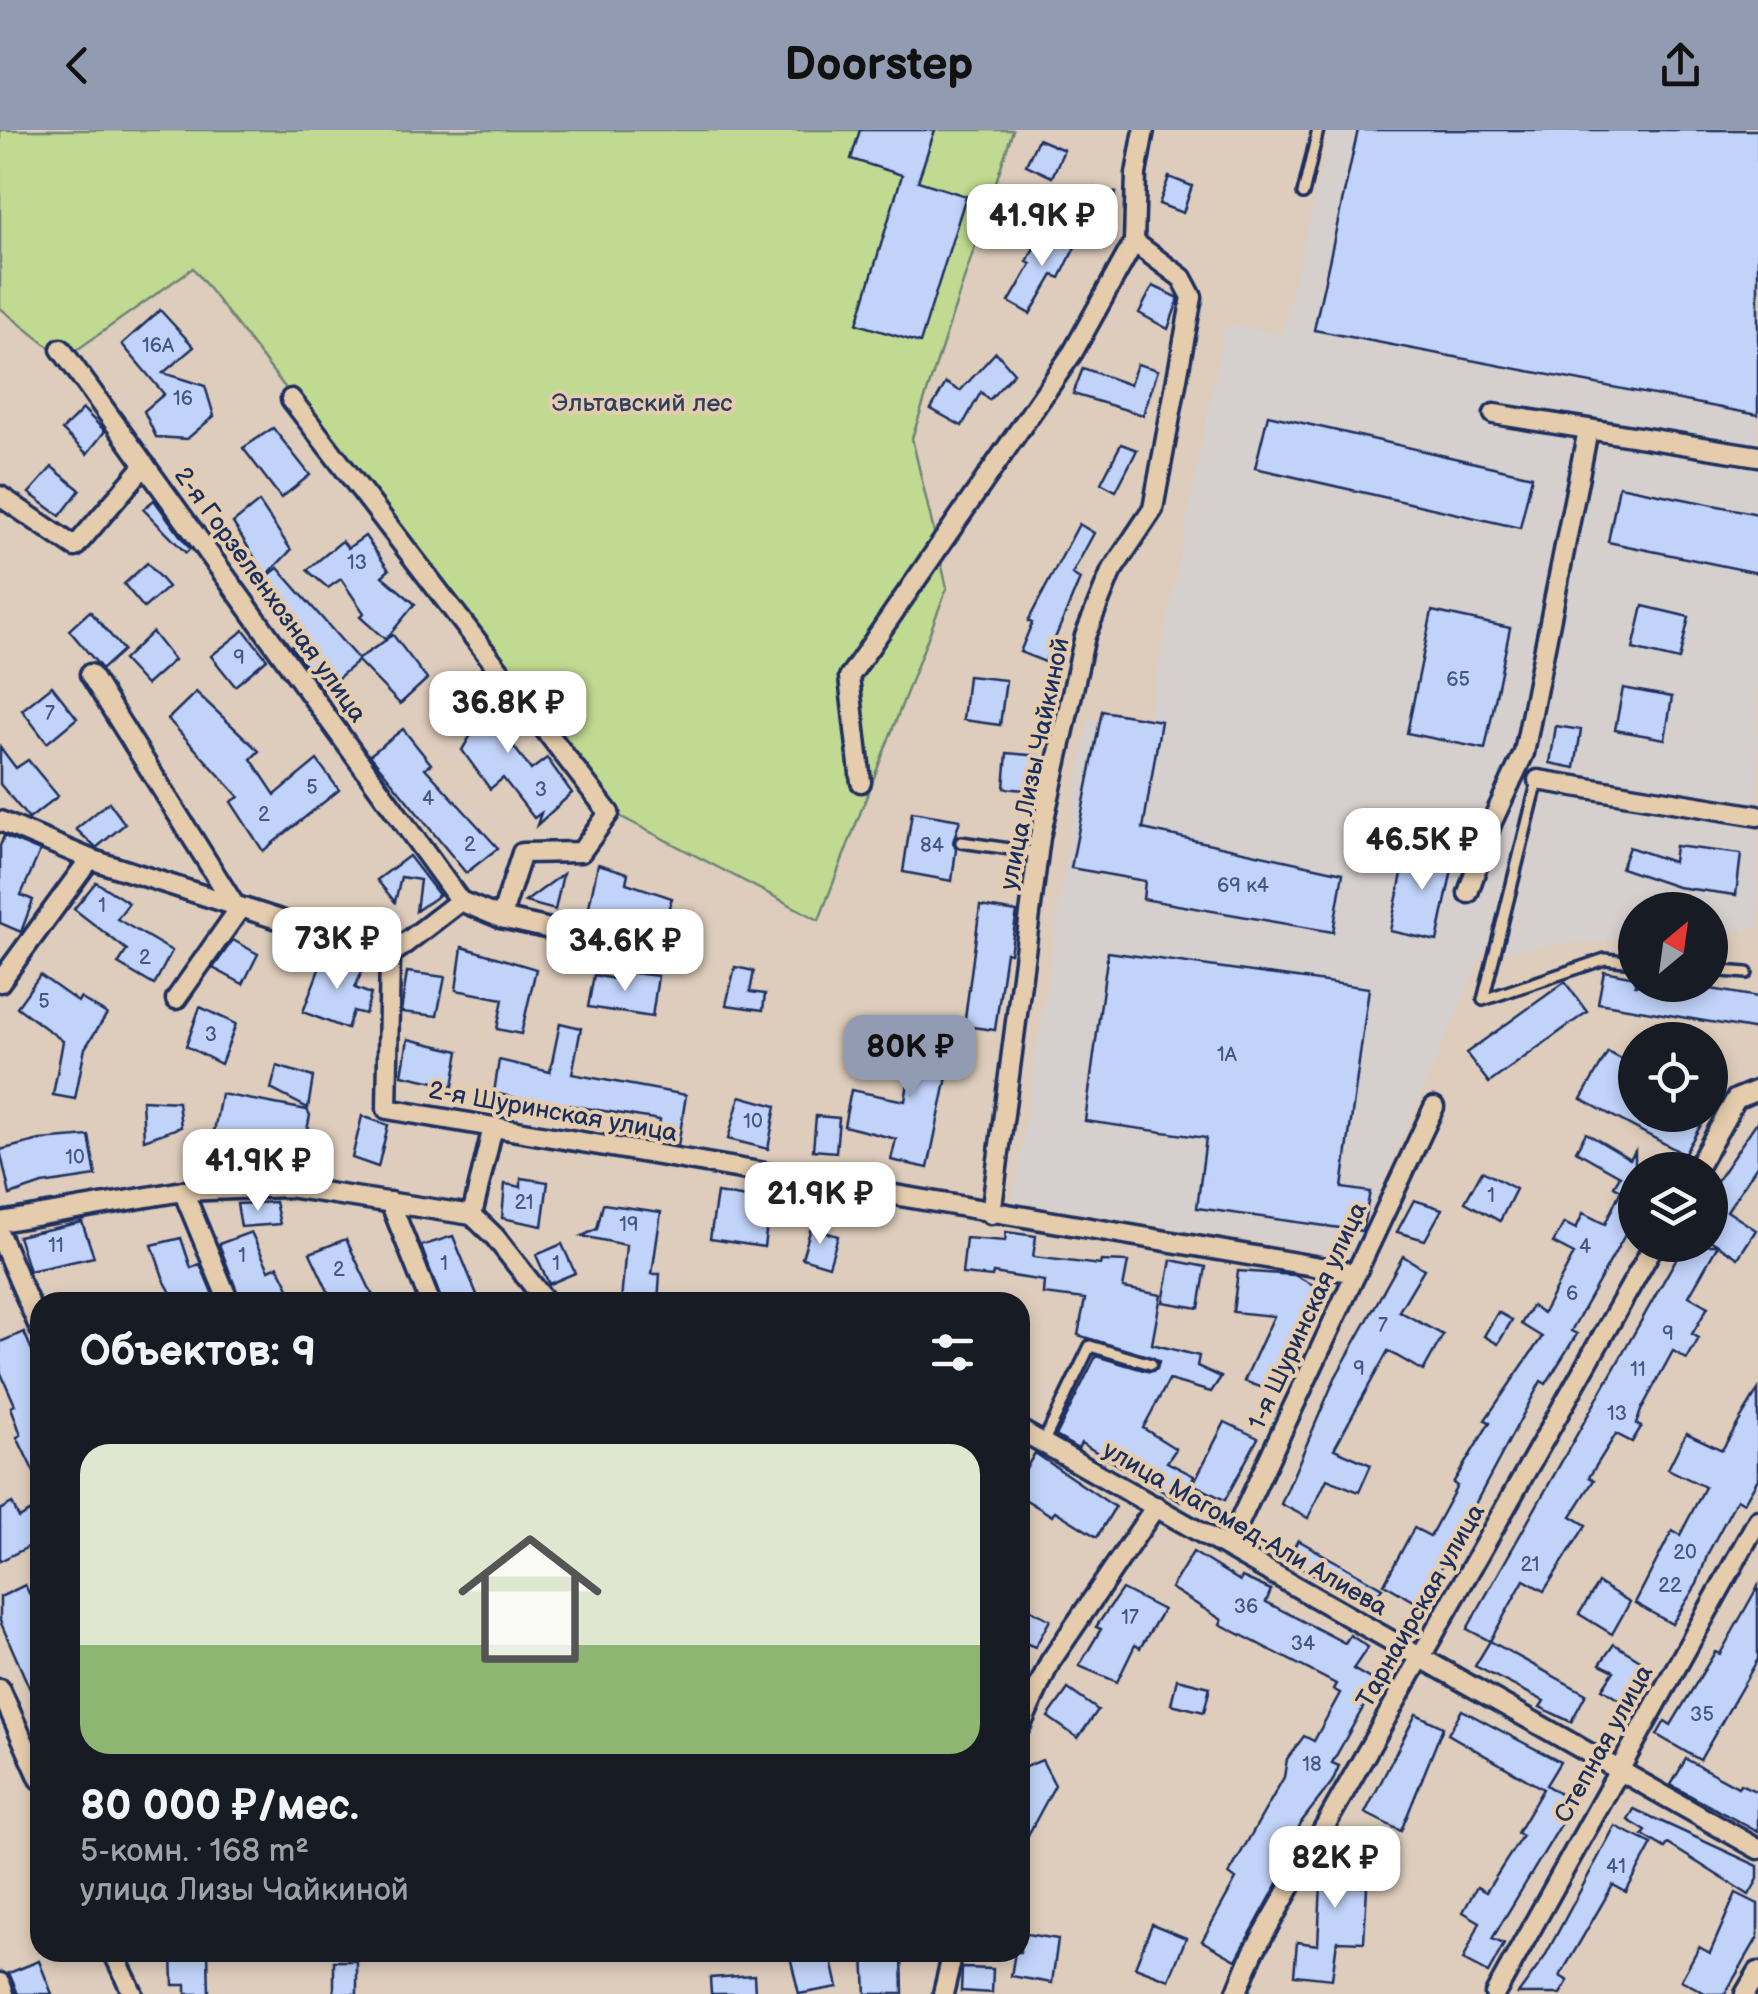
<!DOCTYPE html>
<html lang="ru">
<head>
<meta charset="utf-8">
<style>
  body { margin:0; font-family:"Balsamiq Sans",sans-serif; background:#20242c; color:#f1f3f6; height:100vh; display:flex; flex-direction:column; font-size:38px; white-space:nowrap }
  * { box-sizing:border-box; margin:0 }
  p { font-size:32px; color:#9ea1a6 }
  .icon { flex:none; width:55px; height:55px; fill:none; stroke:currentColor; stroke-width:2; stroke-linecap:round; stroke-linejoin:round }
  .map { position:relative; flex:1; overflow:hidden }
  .side { position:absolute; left:30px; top:1162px; width:1000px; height:670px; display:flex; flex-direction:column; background:#171b24; border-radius:30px; box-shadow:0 5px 15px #0003 }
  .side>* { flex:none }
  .needle { width:65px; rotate:29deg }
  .fabs { position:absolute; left:1618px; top:762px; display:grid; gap:20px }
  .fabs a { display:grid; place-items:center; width:110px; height:110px; border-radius:50%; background:#171b24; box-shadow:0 5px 15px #0003; font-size:50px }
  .price { position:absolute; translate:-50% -85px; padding:0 22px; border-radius:20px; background:#fff; color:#222; font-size:32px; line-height:65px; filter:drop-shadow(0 2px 5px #0008) }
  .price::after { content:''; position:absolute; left:50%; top:60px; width:30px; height:22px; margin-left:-15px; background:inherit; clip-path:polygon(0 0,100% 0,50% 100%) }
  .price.current { background:#919bb2; color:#111 }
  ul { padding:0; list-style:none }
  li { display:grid; align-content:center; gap:20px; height:530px; padding:0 50px }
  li+li { border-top:2px solid #363941 }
  li span { display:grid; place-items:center; height:310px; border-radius:30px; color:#555 }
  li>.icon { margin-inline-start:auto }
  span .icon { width:180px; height:180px; fill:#fffc; stroke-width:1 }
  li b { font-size:42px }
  h2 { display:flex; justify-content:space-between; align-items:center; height:120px; padding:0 50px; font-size:42px }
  header { display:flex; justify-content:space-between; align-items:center; height:130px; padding:0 50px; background:#919bb2; color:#111; font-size:45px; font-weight:800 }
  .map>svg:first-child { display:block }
  .built { fill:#d5cfce }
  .green { fill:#c1da91; stroke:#6e8478; stroke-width:2.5 }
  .building { fill:#c1d3f9; stroke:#1b2f5e; stroke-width:2.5 }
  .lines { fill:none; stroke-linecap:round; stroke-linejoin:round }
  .lane-casing { stroke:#1b2f5e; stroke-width:16 }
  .street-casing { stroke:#1b2f5e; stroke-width:25 }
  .lane { stroke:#e5ccad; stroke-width:9 }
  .street { stroke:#e5ccad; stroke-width:18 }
  .labels { text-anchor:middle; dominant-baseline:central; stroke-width:8; stroke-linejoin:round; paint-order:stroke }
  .number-label { font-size:20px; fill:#445885 }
  .park-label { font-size:25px; fill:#2c4063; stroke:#e5ccad }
  .street-label { font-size:25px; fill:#1b2f5e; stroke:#e5ccad }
</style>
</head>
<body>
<header><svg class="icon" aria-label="back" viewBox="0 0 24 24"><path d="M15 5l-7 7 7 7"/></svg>Doorstep<svg class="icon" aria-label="share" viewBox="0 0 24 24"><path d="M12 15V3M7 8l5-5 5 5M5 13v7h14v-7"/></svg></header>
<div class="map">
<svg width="1758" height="1864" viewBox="0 0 1758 1864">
  <rect width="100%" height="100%" fill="#decdbc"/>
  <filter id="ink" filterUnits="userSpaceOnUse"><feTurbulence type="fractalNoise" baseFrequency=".01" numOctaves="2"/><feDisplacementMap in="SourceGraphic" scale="20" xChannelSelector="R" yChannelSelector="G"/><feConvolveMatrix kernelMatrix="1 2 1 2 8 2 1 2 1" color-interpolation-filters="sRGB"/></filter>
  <g filter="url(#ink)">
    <polygon class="built" points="1330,0 1758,0 1758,798 1710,802 1710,780 1635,780 1635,808 1483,822 1350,1127 1013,1071 1088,588 1147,595 1225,194 1282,204"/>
    <polygon class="green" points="0,0 1013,0 912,308 947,458 819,790 612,682 193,138 64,229 0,178"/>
    <g class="building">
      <polygon points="860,0 935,0 918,51 966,66 920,213 857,194 902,45 851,29"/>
      <polygon points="1358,0 1758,0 1758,285 1314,200"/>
      <polygon points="1038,9 1064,20 1052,47 1026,35"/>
      <polygon points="1169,47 1192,56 1183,83 1159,74"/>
      <polygon points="1094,58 1116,63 1106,107 1085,103"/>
      <polygon points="1043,99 1076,115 1060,148 1053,145 1030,184 1009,172 1031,134 1027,132"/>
      <polygon points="1153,156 1179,168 1168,199 1139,183"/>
      <polygon points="160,180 194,217 163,243 205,256 214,286 187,309 156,307 144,281 164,264 122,214"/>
      <polygon points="996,222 1014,243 989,270 981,262 962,296 931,279 946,253 960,261"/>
      <polygon points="1137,234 1158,240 1143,285 1073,264 1083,238 1130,255"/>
      <polygon points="83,279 105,301 87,324 62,300"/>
      <polygon points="1268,285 1532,346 1520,398 1255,338"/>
      <polygon points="273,298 310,345 281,368 243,318"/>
      <polygon points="1121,314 1137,320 1116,361 1101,353"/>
      <polygon points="52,337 80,360 60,386 29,363"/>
      <polygon points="1619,356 1758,384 1758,443 1608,412"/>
      <polygon points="154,370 190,419 186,423 143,379"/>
      <polygon points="259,372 291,420 266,446 233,393"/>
      <polygon points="1079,394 1094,403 1072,444 1080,449 1045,532 1020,522 1032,493 1028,491"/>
      <polygon points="365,406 389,440 382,446 415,474 386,509 393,505 427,549 400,574 358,531 323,561 291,516 302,507 261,451 278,438 358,529 386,510 360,487 364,483 341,449 328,458 307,440 342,411 348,418"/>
      <polygon points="147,433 168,457 144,478 124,454"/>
      <polygon points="1643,476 1689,487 1679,530 1633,519"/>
      <polygon points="90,481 123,520 102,539 69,500"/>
      <polygon points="1432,481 1510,498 1485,619 1407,603"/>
      <polygon points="244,500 267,529 235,556 211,526"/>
      <polygon points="152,502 174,530 146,555 123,530"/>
      <polygon points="487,545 507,571 490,584 531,640 547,628 572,663 537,695 541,683 534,688 503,648 490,659 462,620 478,593 459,568"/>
      <polygon points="968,546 1006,550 1000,595 963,590"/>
      <polygon points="52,556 77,588 47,613 22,580"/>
      <polygon points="1623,558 1672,567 1665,609 1615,600"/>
      <polygon points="196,562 259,621 251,629 275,665 317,630 339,660 263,721 231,672 239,667 168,589"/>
      <polygon points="1102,581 1161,591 1143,699 1343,743 1333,802 1143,769 1145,751 1071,738"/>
      <polygon points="1556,596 1581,600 1575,638 1550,633"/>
      <polygon points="403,599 431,634 425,638 498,718 466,743 370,625"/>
      <polygon points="0,617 16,638 28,630 58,666 29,689 0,654"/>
      <polygon points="1007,623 1039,626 1035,661 1004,658"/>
      <polygon points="109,672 125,694 96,718 76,699"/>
      <polygon points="912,682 960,690 953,712 956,719 952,751 903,742"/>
      <polygon points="4,706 40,721 21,765 33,770 21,802 0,793 0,716"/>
      <polygon points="1408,715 1455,725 1437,811 1390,801"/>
      <polygon points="1675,716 1741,724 1736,765 1677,757 1621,738 1629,717 1673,732"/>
      <polygon points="409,726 439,765 416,781 420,750 401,747 395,772 377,750"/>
      <polygon points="598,734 628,743 626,753 672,768 662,797 617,788 616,794 587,786"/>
      <polygon points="563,744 555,780 525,772"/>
      <polygon points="96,752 129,773 117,789 172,821 154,855 118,834 127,820 74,779"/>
      <polygon points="980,776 1017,782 1010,823 1006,822 995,900 964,896"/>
      <polygon points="233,810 258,824 243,854 213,838"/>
      <polygon points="462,817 536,839 521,904 497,899 503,869 456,860"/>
      <polygon points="1108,822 1369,858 1342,1058 1370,1062 1362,1101 1197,1078 1206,1008 1085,991"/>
      <polygon points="325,823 364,836 355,858 371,864 365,884 353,881 347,899 303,882"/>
      <polygon points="735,837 754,841 750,862 765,864 763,880 726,875"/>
      <polygon points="1604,841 1635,847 1635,855 1688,855 1758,867 1758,900 1598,873"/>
      <polygon points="407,842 445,847 437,886 401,882"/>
      <polygon points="626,842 658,846 652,887 588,877 594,845 624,851"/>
      <polygon points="40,845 78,872 80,868 107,884 85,918 75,969 53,965 63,911 17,877"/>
      <polygon points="1565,852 1587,882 1489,953 1466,923"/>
      <polygon points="200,877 236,894 221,934 186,916"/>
      <polygon points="918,892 957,899 928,1038 891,1030 896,1009 844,996 851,960 905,971"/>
      <polygon points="560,893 581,898 572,944 686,965 678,1016 657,1012 660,990 567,975 566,979 494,963 499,930 550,942"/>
      <polygon points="408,909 459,921 453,956 402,945"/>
      <polygon points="1608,922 1635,937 1635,985 1707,985 1684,1024 1581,969"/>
      <polygon points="277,936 313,947 308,978 271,959"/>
      <polygon points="221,964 307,980 310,985 302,1027 261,1018 262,1014 213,1007"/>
      <polygon points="740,966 776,976 768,1019 728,1009"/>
      <polygon points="142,970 178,972 181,997 144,1010"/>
      <polygon points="362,986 388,995 378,1037 352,1028"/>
      <polygon points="816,986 839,988 836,1022 813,1020"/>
      <polygon points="1758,990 1758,1034 1727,1081 1756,1100 1738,1128 1718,1115 1689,1166 1708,1177 1692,1204 1699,1208 1687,1229 1673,1221 1642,1278 1636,1294 1641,1297 1632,1312 1616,1304 1589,1347 1594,1350 1571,1386 1586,1395 1544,1461 1524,1450 1490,1511 1467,1499 1684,1115 1718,1115 1710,1110 1710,1071 1717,1066 1710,1061"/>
      <polygon points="1586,1003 1630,1029 1635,1021 1635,1087 1571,1201 1577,1204 1546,1254 1541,1251 1421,1475 1384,1454 1414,1398 1430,1406 1457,1356 1453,1353 1490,1292 1485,1290 1542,1207 1521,1194 1532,1176 1543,1183 1574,1124 1553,1113 1564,1093 1576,1099 1583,1083 1605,1094 1621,1060 1614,1056 1620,1046 1576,1021"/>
      <polygon points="89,1006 96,1046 42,1054 10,1065 0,1020 40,1010"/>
      <polygon points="1482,1041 1516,1059 1500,1091 1465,1072"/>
      <polygon points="521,1048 548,1052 542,1096 502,1088 505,1054 521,1057"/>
      <polygon points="717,1063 770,1072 764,1117 710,1109"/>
      <polygon points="1414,1070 1442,1079 1425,1110 1397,1102"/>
      <polygon points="275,1072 280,1094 241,1097 237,1074"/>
      <polygon points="603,1074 661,1082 652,1144 660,1144 658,1172 621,1172 626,1115 582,1106 597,1099"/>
      <polygon points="82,1092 94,1127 29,1141 18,1106"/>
      <polygon points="811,1098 838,1106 829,1136 802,1128"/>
      <polygon points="251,1102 269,1140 278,1136 293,1166 279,1172 241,1172 219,1114"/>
      <polygon points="1006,1102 1036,1106 1033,1127 1100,1135 1101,1131 1128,1132 1123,1158 1161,1165 1152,1214 1199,1226 1197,1236 1221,1247 1211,1262 1169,1250 1143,1298 1176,1319 1167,1332 1194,1346 1181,1372 1081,1313 1078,1319 1056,1306 1096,1226 1150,1242 1157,1239 1159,1231 1078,1205 1085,1169 1043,1164 1044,1151 993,1143 992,1147 962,1144 966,1108 1005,1111"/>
      <polygon points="453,1106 480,1172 442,1172 421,1116"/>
      <polygon points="181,1108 191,1138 200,1134 216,1172 176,1172 164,1150 152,1115"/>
      <polygon points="346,1109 376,1172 333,1172 310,1123"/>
      <polygon points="562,1114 575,1143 549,1154 536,1125"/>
      <polygon points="1403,1126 1424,1139 1399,1181 1443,1205 1423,1241 1388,1221 1334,1319 1371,1335 1359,1362 1327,1349 1308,1388 1281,1374 1335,1248"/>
      <polygon points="1171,1130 1206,1137 1199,1178 1163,1172"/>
      <polygon points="1238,1141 1294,1145 1319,1158 1305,1184 1309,1186 1279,1238 1287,1241 1279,1264 1244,1251 1274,1186 1233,1182"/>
      <polygon points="1498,1182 1512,1190 1498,1214 1484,1206"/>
      <polygon points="24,1202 40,1239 40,1355 17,1307 21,1305 11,1277 15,1275 0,1241 0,1212"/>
      <polygon points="1758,1260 1758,1349 1744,1373 1737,1369 1708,1423 1697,1454 1672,1494 1635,1473 1672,1401 1680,1405 1705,1357 1668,1339 1686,1303 1722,1320"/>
      <polygon points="1225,1292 1258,1308 1225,1370 1193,1354"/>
      <polygon points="1035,1323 1115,1377 1097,1407 1055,1381 1052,1386 1020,1366 1020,1348"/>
      <polygon points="12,1373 19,1388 40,1376 40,1411 0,1431 0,1380"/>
      <polygon points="1298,1410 1382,1458 1370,1477 1287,1430"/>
      <polygon points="1193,1422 1240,1451 1242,1447 1271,1460 1266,1472 1345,1513 1350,1505 1368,1517 1353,1539 1377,1553 1332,1633 1339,1636 1332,1652 1302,1691 1277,1740 1283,1744 1236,1830 1202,1811 1236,1749 1229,1744 1284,1647 1287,1629 1304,1606 1314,1611 1340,1563 1333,1559 1336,1554 1220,1494 1222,1490 1171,1458"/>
      <polygon points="1598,1453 1630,1472 1612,1504 1579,1484"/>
      <polygon points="25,1455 40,1485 40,1582 0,1491 0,1467"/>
      <polygon points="1758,1456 1758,1529 1700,1630 1657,1605 1665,1591 1671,1595 1715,1522 1720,1524"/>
      <polygon points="1122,1459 1163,1480 1140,1518 1135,1515 1117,1552 1079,1536 1101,1499 1096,1497"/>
      <polygon points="1020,1474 1050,1490 1035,1517 1020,1511"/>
      <polygon points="1490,1511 1586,1564 1571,1592 1540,1577 1544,1571 1475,1536"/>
      <polygon points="1614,1514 1650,1536 1627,1575 1602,1559 1614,1541 1600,1534"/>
      <polygon points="1177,1549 1210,1557 1204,1582 1171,1574"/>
      <polygon points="1068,1559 1098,1580 1078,1608 1048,1587"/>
      <polygon points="1462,1580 1560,1632 1546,1655 1574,1673 1492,1809 1504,1814 1488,1843 1463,1830 1480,1792 1463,1782 1477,1757 1486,1762 1522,1706 1517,1703 1543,1659 1448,1604"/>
      <polygon points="1416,1584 1443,1597 1401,1701 1365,1683"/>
      <polygon points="1686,1629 1738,1657 1740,1654 1758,1662 1758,1702 1671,1655"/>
      <polygon points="1042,1630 1055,1655 1020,1720 1020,1639"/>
      <polygon points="1634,1679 1758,1736 1758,1749 1749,1765 1668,1714 1665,1718 1643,1705 1646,1701 1628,1690"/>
      <polygon points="1615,1696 1652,1714 1626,1762 1613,1755 1560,1846 1568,1851 1560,1864 1518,1864 1544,1828"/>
      <polygon points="1339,1702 1364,1715 1343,1755 1367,1757 1364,1812 1337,1811 1332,1849 1294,1845 1297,1812 1318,1815 1322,1733"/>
      <polygon points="1736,1763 1758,1774 1758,1807 1725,1864 1707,1864 1681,1850 1699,1817 1710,1823"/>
      <polygon points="1152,1794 1186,1808 1169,1850 1135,1837"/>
      <polygon points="1020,1803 1058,1809 1052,1853 1011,1846 1015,1822 1020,1822"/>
      <polygon points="172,1822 208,1822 209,1864 186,1864 186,1855 173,1855"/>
      <polygon points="789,1822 830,1822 838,1857 799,1864"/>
      <polygon points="902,1823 903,1864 866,1864 864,1824"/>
      <polygon points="39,1831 52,1864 18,1864 9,1843"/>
      <rect x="334" y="1831" width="23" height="33"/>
      <polygon points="962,1838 993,1839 992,1863 961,1861"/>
      <polygon points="754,1845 755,1864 711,1864 710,1848"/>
    </g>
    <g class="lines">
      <defs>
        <g id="lane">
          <polyline points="1303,64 1318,0"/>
          <polyline points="1538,650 1483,870 1605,829 1635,832"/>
          <polyline points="961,712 1038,723"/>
          <polyline points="1710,840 1747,843"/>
          <polyline points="1043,1313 1090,1216 1151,1234"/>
        </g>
        <g id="street">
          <polyline points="61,219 460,771"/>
          <polyline points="291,269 609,683 581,722 522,723 501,788"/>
          <polyline points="1494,284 1758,326"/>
          <polyline points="0,366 75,417 145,335"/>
          <polyline points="90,544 235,776"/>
          <polyline points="1538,650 1758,686"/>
          <polyline points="861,652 849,547 1073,222 1134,112"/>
          <polyline points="0,691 90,729 390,825"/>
          <polyline points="1468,763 1491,694 1524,623 1588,300"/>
          <polyline points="684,829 501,788 460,771 390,825 387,979 1355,1143"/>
          <polyline points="0,852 90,729"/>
          <polyline points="176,869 240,778"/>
          <polyline points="1696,1040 1736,969 1758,960"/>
          <polyline points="183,1061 229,1172"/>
          <polyline points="390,1072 430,1172"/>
          <polyline points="991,1084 1040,707 1085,506 1111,442 1153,379 1192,167 1182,148 1134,112 1136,44 1144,0"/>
          <polyline points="472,1085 495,1107 546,1172"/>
          <polyline points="0,1092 183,1061 288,1057 472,1085 493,997"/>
          <polyline points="0,1106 40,1199"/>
          <polyline points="1020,1300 1758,1719"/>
          <polyline points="1228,1416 1434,977"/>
          <polyline points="0,1559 40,1649"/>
          <polyline points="1020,1597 1050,1532 1156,1376"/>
          <polyline points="113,1822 133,1864"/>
          <polyline points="0,1853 4,1864"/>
          <polyline points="943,1864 953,1822"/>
          <polyline points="1236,1864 1253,1823 1654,1115"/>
          <polyline points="1495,1864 1758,1390"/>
          <polyline points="1745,1864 1758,1842"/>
        </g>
      </defs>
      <use href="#lane" class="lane-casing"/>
      <use href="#street" class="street-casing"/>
      <use href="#lane" class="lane"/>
      <use href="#street" class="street"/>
    </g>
  </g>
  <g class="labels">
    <g class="number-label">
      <text x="158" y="216">16А</text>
      <text x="183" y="269">16</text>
      <text x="357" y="433">13</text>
      <text x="239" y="528">9</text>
      <text x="1458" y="550">65</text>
      <text x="50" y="584">7</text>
      <text x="312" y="658">5</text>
      <text x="541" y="660">3</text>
      <text x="428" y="669">4</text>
      <text x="264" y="685">2</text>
      <text x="470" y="715">2</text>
      <text x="932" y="716">84</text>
      <text x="1243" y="756">69 к4</text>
      <text x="102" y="776">1</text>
      <text x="145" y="828">2</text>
      <text x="44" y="872">5</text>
      <text x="211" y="905">3</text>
      <text x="1227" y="925">1А</text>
      <text x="753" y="992">10</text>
      <text x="75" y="1028">10</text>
      <text x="1491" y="1066">1</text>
      <text x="524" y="1073">21</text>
      <text x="629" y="1095">19</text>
      <text x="56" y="1116">11</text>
      <text x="1585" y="1117">4</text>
      <text x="242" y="1126">1</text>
      <text x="444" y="1134">1</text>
      <text x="556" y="1134">1</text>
      <text x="339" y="1140">2</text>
      <text x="1572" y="1164">6</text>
      <text x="1383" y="1196">7</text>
      <text x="1668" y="1204">9</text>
      <text x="1359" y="1239">9</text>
      <text x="1638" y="1240">11</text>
      <text x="1617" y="1284">13</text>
      <text x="1685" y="1423">20</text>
      <text x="1530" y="1435">21</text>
      <text x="1670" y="1456">22</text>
      <text x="1246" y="1477">36</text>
      <text x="1130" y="1488">17</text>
      <text x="1303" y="1514">34</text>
      <text x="1702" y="1585">35</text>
      <text x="1312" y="1635">18</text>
      <text x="1616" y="1737">41</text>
    </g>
    <g class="park-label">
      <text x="642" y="273">Эльтавский лес</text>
    </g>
    <g class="street-label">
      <text transform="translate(270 465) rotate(54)">2-я Горзеленхозная улица</text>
      <text transform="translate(1035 634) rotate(-78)">улица Лизы Чайкиной</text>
      <text transform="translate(553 982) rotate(10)">2-я Шуринская улица</text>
      <text transform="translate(1308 1186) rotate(-65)">1-я Шуринская улица</text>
      <text transform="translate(1245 1399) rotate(30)">улица Магомед-Али Алиева</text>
      <text transform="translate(1421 1476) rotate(-60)">Тарнаирская улица</text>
      <text transform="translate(1604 1614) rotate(-61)">Степная улица</text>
    </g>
  </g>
</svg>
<div class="fabs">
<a><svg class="needle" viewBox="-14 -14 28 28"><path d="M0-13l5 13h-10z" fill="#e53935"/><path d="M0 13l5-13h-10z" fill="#9ea1a6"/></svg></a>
<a><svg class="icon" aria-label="locate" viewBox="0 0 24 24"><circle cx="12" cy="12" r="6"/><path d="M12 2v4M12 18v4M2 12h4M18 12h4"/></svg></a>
<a><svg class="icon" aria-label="layers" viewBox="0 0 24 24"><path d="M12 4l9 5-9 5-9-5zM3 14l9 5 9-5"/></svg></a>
</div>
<b class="price" style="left:1042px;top:139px">41.9K ₽</b>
<b class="price" style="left:508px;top:626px">36.8K ₽</b>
<b class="price" style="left:1422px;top:763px">46.5K ₽</b>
<b class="price" style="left:337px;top:862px">73K ₽</b>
<b class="price" style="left:625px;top:864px">34.6K ₽</b>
<b class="price current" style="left:910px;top:970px">80K ₽</b>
<b class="price" style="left:258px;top:1084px">41.9K ₽</b>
<b class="price" style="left:820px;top:1117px">21.9K ₽</b>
<b class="price" style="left:1335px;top:1781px">82K ₽</b>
<section class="side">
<h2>Объектов: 9<svg class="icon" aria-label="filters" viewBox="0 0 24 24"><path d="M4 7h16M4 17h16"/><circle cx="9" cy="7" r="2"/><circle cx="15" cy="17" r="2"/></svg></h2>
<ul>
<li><span style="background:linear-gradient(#dfe7d0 65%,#8fb573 0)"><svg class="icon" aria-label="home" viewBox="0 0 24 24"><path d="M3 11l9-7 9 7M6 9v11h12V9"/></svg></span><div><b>80 000 ₽/мес.</b><p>5-комн. · 168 m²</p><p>улица Лизы Чайкиной</p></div></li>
</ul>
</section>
</div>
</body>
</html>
